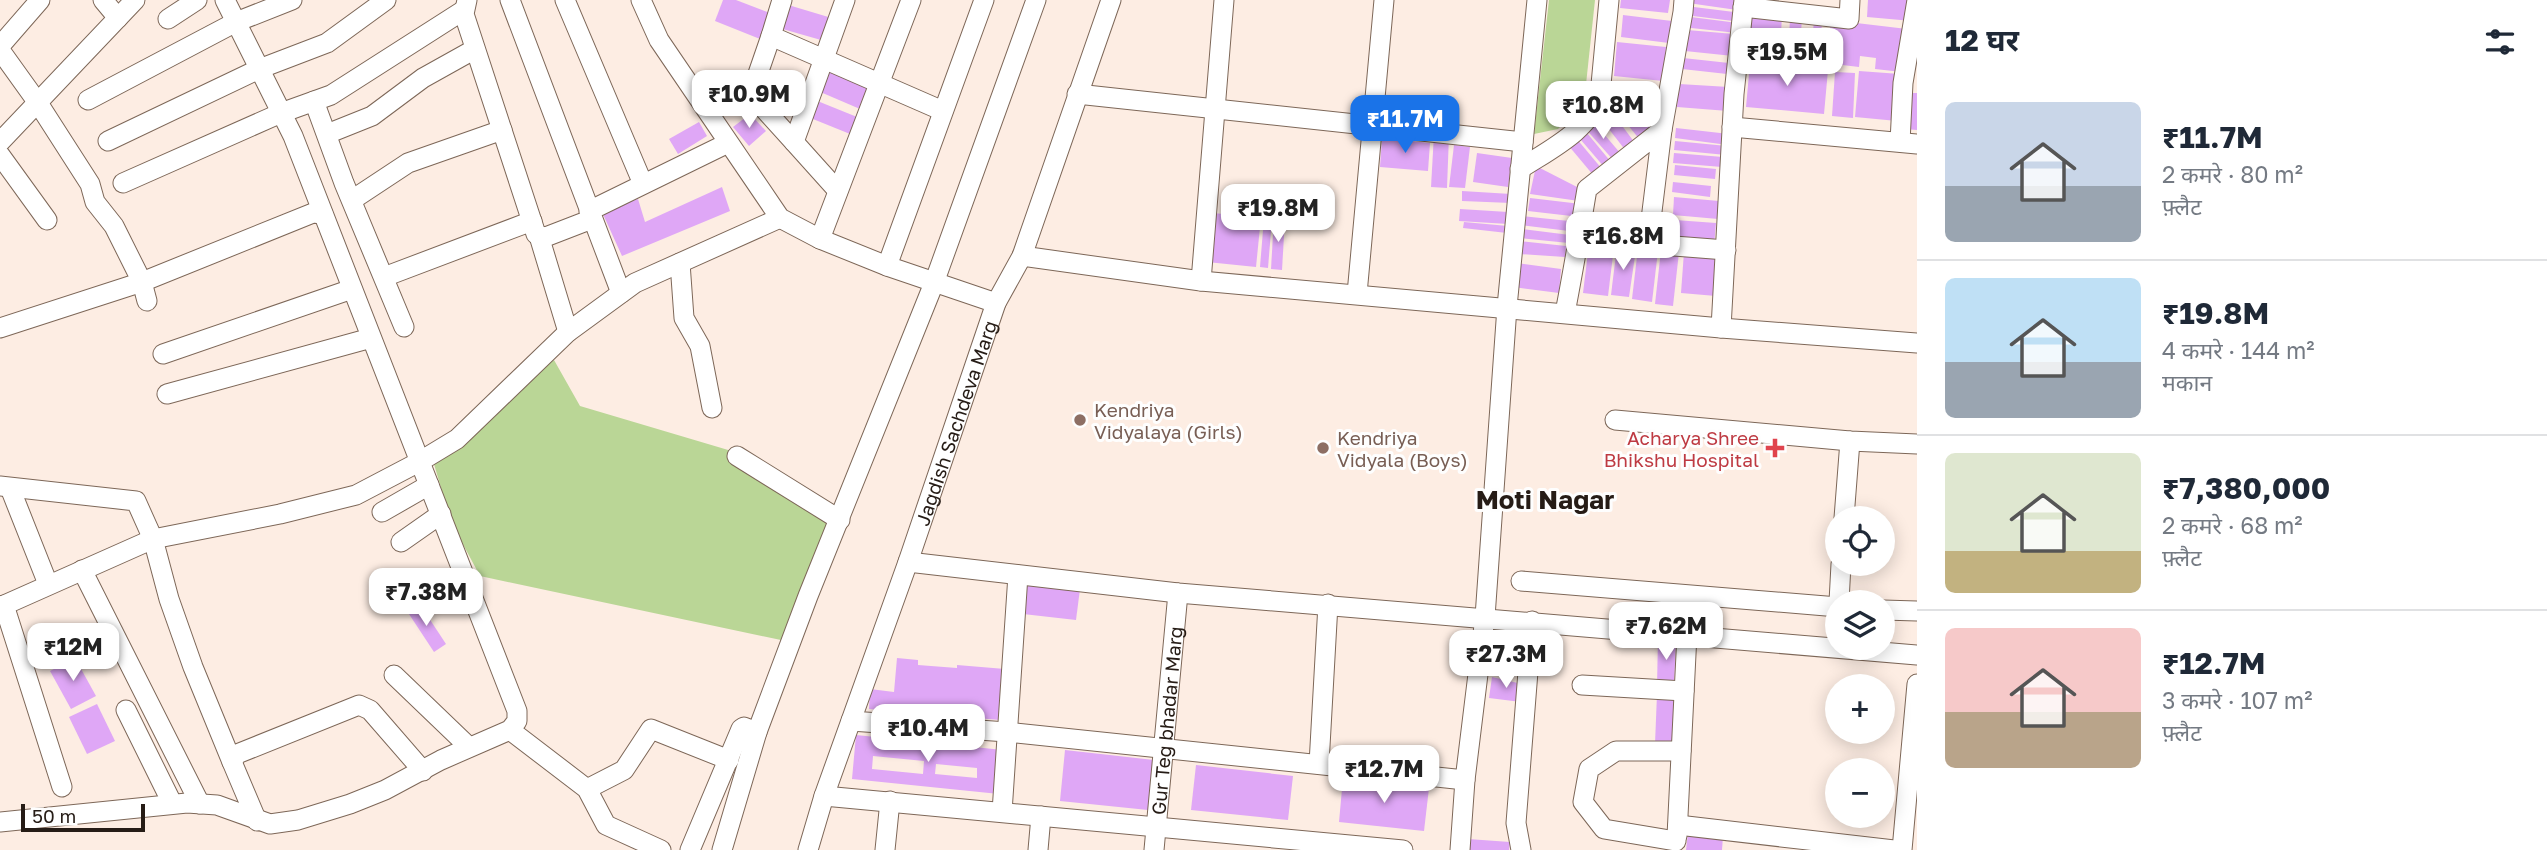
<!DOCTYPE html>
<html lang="hi">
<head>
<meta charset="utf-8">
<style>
  body { margin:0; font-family:"Golos Text","Noto Sans Devanagari",sans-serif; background:#f2f2f3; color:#1f2937; height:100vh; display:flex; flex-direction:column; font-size:26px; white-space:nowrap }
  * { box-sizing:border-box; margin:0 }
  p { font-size:23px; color:#747a83 }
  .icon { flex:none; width:38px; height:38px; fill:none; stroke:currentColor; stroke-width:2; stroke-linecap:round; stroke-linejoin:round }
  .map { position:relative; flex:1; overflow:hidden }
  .details { display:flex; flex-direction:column; background:#fff; width:630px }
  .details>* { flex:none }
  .controls { position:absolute; left:1825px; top:506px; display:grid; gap:14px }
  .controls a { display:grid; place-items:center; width:70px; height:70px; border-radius:50%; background:#fff; box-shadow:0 4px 18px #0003; font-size:35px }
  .scale { position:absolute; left:21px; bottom:18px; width:124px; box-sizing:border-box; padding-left:7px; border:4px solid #261c16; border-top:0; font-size:19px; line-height:24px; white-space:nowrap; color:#261c16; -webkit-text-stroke:5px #fefefe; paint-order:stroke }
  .price { position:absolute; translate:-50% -60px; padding:0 16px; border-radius:14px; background:#fff; color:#222; font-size:23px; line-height:46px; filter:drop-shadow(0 2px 4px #0008) }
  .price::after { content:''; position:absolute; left:50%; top:42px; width:21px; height:16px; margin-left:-10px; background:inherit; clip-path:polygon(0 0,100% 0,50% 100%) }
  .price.current { background:#1a73e8; color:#fff }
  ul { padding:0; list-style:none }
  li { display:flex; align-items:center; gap:21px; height:175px; padding:0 28px }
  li+li { border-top:2px solid #e0e1e3 }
  li span { display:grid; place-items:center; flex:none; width:196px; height:140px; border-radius:10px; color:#555 }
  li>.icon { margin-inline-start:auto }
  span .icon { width:84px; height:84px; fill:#fffc; stroke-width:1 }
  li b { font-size:30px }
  h2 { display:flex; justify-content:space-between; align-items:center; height:84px; padding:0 28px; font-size:30px }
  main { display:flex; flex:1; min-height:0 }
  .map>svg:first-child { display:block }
  .green { fill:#bad696 }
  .building { fill:#dfa7f6; fill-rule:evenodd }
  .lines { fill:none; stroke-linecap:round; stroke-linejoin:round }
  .minor-casing { stroke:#7d6758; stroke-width:21 }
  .minor { stroke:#fff; stroke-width:19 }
  .education-dot { fill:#8d6e63; stroke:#fefefe; stroke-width:2.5 }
  .health-dot { fill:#e0444e; stroke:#fefefe; stroke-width:2.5 }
  .labels { text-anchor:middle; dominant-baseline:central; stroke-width:6; stroke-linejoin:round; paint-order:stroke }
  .education-label { font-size:19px; fill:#785e54; stroke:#fefefe; text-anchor:start }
  .street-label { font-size:19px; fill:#261c16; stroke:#fefefe }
  .health-label { font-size:19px; fill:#be3a42; stroke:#fefefe; text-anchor:end }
  .district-label { font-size:26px; font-weight:bold; fill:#261c16; stroke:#fefefe }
</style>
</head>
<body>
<main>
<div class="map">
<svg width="1917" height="850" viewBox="0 0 1917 850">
  <rect width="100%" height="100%" fill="#fdede3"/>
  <g class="green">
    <polygon points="1549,0 1595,0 1584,103 1558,129 1534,134"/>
    <polygon points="554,360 580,406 745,455 841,521 781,640 480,576 451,522 429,447"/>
  </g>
  <g class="building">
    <polygon points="723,0 736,0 770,13 760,39 715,21"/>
    <polygon points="1621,0 1670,0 1668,13 1620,8"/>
    <polygon points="1689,0 1738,0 1737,10 1688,3"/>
    <polygon points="1868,0 1913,0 1912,21 1867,17"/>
    <polygon points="785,4 835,19 828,42 779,28"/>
    <polygon points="1686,6 1734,12 1733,21 1685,15"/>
    <polygon points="1623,15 1672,21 1669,43 1621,37"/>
    <polygon points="1746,15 1782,16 1781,33 1745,32"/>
    <polygon points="1683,16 1738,23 1737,33 1682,27"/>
    <polygon points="1790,17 1802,18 1799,63 1788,63"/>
    <polygon points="1831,20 1907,29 1902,72 1875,69 1876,58 1860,56 1859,67 1826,63"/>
    <polygon points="1814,21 1822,22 1819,62 1810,61"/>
    <polygon points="1687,30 1734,34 1733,56 1685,51"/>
    <polygon points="1747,36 1784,38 1784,47 1746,45"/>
    <polygon points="1617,42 1666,47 1663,81 1614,76"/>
    <polygon points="1683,58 1729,63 1727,74 1682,69"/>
    <polygon points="1750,63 1828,70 1824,114 1746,107"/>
    <polygon points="828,67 870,85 860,109 818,91"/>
    <polygon points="1859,71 1900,74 1897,121 1855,117"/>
    <polygon points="1835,72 1855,73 1853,118 1832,116"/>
    <polygon points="1679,84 1729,87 1728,111 1677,107"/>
    <polygon points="1907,93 1917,93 1917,130 1905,129"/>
    <polygon points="815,100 862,119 855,136 808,117"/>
    <polygon points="1616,102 1654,125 1641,141 1612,106"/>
    <polygon points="1608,107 1635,143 1626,151 1598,115"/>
    <polygon points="750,114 766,131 749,146 733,127"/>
    <polygon points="1592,120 1621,154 1615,162 1584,127"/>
    <polygon points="699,122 707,136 678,154 669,139"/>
    <polygon points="1582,127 1611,162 1605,168 1575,133"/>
    <polygon points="1676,128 1729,134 1728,145 1675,138"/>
    <polygon points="1434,134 1449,135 1447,188 1431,187"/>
    <polygon points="1382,138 1430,143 1428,171 1380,167"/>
    <polygon points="1576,138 1602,169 1594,176 1568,145"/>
    <polygon points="1675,141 1727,146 1726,155 1674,150"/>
    <polygon points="1454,145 1470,147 1465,188 1449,187"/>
    <polygon points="1477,153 1512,158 1508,187 1473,182"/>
    <polygon points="1674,153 1723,157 1722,167 1673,163"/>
    <polygon points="1675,165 1716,169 1715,179 1674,175"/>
    <polygon points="1536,166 1579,188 1579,201 1530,194"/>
    <polygon points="1673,182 1711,186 1710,197 1672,192"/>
    <polygon points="722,187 730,211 622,256 602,212 638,199 645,222"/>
    <polygon points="1462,191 1511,194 1511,203 1462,201"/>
    <polygon points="1674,197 1719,201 1718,219 1673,215"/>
    <polygon points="1530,198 1581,204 1580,217 1528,211"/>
    <polygon points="1460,209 1508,212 1508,224 1459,221"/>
    <polygon points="1212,213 1261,217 1256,267 1207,262"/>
    <polygon points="1521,216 1569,221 1569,231 1521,225"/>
    <polygon points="1264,218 1272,219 1268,268 1260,267"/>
    <polygon points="1274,218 1285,219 1282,270 1271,269"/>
    <polygon points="1675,220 1716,223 1714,246 1674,243"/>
    <polygon points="1464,222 1508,226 1507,233 1463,228"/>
    <polygon points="1521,229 1570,235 1569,243 1520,238"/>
    <polygon points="1520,241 1566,246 1565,257 1519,254"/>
    <polygon points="1589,244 1614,247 1608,296 1583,293"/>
    <polygon points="1617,246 1636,249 1629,297 1611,295"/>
    <polygon points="1638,248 1658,251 1652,302 1632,299"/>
    <polygon points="1661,250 1679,252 1673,306 1655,304"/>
    <polygon points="1684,252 1719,254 1716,296 1681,293"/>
    <polygon points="1516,263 1561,269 1559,293 1513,287"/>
    <polygon points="1027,584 1080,589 1076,620 1023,614"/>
    <polygon points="419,603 446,644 434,652 407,611"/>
    <polygon points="1489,625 1524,629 1523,649 1487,649"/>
    <polygon points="1658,638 1676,639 1674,687 1657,686"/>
    <polygon points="75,658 96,696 71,709 50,671"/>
    <polygon points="897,658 918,660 918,665 957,668 957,665 1005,669 1000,720 869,709 870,689 894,692"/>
    <polygon points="1492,677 1522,684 1521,702 1489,698"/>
    <polygon points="1657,694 1677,694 1675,745 1655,744"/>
    <polygon points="97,704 115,741 87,754 69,717"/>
    <path d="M 856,735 L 1003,750 L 999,794 L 852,779 ZM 873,756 L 924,761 L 923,774 L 872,769 ZM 936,764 L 977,768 L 977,778 L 935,774 Z"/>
    <polygon points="1065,750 1154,760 1148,810 1060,801"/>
    <polygon points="1196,765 1293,776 1288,820 1191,810"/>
    <polygon points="1343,778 1429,788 1424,831 1339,822"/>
    <polygon points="1688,833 1723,836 1722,850 1686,850"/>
    <polygon points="1468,839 1510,842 1509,850 1467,850"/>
  </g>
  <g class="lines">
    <defs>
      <g id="minor">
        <polyline points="103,0 118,18"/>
        <polyline points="467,0 464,14 536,234 543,237 548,236 592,219"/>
        <polyline points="510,0 621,293"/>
        <polyline points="565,0 643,184"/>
        <polyline points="641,0 659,40 780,218 820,239 887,266 996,303"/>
        <polyline points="782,0 771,36 943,111"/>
        <polyline points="1743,7 1849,19 1850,0"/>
        <polyline points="168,19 197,0"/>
        <polyline points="771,36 752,91 757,101 794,142"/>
        <polyline points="0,46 40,0"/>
        <polyline points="0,50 38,103 90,184 95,202 114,226 142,282 147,301"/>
        <polyline points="1077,94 1523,142"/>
        <polyline points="88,100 236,22 292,0"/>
        <polyline points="314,101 344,183 404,327"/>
        <polyline points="1732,127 1917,144"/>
        <polyline points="1662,130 1683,12 1684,0"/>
        <polyline points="327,134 372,116 423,78 475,49"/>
        <polyline points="108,141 259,69 327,43 386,0"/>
        <polyline points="0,142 135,0"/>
        <polyline points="1900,142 1903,83 1917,0"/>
        <polyline points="0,155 47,220"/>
        <path d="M 1520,169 C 1549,150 1591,130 1600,95 L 1609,0"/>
        <polyline points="123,183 281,113 331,95 464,10"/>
        <polyline points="838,191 794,142 845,0"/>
        <polyline points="352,200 408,163 502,130"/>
        <polyline points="589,211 728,143"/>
        <polyline points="539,236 568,332"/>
        <polyline points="820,239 911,0"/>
        <polyline points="1648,244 1726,250"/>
        <polyline points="1022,256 1201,281 1721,328 1917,343"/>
        <polyline points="680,263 684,318 700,346 712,408"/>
        <polyline points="887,266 984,0"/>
        <polyline points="384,277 532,221"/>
        <polyline points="1201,281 1224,0"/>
        <polyline points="1357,294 1384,0"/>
        <path d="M 1565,313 C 1573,272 1580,230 1587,189 L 1662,130 L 1648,244 L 1578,239"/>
        <polyline points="0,328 142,282 313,213 323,214"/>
        <polyline points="1721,328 1734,94 1744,0"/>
        <polyline points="163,354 352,289"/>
        <polyline points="167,394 371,338"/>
        <polyline points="1615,420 1850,441 1917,444"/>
        <polyline points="737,456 840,520"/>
        <polyline points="0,486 136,501 153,539 169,599 193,667 232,762"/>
        <polyline points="10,488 48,584"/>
        <polyline points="382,512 429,485"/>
        <polyline points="1844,518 1850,441"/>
        <polyline points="401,542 441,514"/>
        <polyline points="908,562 1178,593 1917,655"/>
        <polyline points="82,570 200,804"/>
        <polyline points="1521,581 1838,607"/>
        <polyline points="1839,602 1841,564"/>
        <polyline points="4,605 62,787"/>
        <polyline points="0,607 153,539 280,514 356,495 419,462 457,439 568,332 635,283 780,218"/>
        <polyline points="1883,610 1917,611"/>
        <polyline points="394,675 469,747"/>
        <polyline points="1582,685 1684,691"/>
        <polyline points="126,710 172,803"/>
        <polyline points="851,721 1007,732 1465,780"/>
        <polyline points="510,730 587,789 606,825 661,850"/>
        <polyline points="1319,764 1328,604"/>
        <polyline points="587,789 624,770 651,729 729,760"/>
        <polyline points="824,796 1403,850"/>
        <polyline points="1002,812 1018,575"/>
        <polyline points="257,821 232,762 237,754 359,705 370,710 423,771"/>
        <polyline points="0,822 187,803 217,805 270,824 298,820 350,804 385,790 441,760 510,730 517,721 517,711 293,136 225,0"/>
        <polyline points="1678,825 1894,850"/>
        <polyline points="1677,836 1687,634"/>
        <polyline points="1676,841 1604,829 1583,802 1589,769 1616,751 1681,751"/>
        <polyline points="690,850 741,729 744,727 757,732"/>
        <polyline points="722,850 757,732 808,596 934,283 1036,0"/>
        <path id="s1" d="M 808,850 L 824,796 L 908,562 L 996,303 L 1022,256 L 1111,0"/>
        <polyline points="885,850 890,801"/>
        <polyline points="1038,850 1041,816"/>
        <path id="s2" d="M 1154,850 L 1178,593"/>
        <polyline points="1460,850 1465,780 1485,617 1507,307 1537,0"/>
        <polyline points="1521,850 1516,823 1532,621"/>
        <polyline points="1902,850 1917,684"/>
      </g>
    </defs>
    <use href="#minor" class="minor-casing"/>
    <use href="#minor" class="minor"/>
  </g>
  <g class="education-dot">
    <circle cx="1080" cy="420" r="7"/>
    <circle cx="1323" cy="448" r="7"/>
  </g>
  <path class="health-dot" d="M1771.5 437.5h7v7h7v7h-7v7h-7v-7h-7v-7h7z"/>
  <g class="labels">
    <g class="education-label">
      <text x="1094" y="409">Kendriya<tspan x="1094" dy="22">Vidyalaya (Girls)</tspan></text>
      <text x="1337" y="437">Kendriya<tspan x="1337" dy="22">Vidyala (Boys)</tspan></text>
    </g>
    <g class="street-label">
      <text stroke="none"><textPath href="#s1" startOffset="452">Jagdish Sachdeva Marg</textPath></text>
      <text stroke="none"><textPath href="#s2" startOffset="130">Gur Teg bhadar Marg</textPath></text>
    </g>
    <g class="health-label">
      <text x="1759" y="437">Acharya Shree<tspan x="1759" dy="22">Bhikshu Hospital</tspan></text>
    </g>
    <g class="district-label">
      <text x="1545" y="499">Moti Nagar</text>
    </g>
  </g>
</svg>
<div class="controls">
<a><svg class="icon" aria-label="locate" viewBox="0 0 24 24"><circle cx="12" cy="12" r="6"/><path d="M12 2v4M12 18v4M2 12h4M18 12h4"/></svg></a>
<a><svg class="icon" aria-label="layers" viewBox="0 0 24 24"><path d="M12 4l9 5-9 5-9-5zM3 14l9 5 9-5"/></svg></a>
<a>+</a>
<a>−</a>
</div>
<div class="scale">50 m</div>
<b class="price" style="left:1787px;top:88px">₹19.5M</b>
<b class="price" style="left:749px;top:130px">₹10.9M</b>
<b class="price" style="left:1603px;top:141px">₹10.8M</b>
<b class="price current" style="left:1405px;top:155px">₹11.7M</b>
<b class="price" style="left:1278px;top:244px">₹19.8M</b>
<b class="price" style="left:1623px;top:272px">₹16.8M</b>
<b class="price" style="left:426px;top:628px">₹7.38M</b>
<b class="price" style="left:1666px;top:662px">₹7.62M</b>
<b class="price" style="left:73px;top:683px">₹12M</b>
<b class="price" style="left:1506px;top:690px">₹27.3M</b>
<b class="price" style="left:928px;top:764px">₹10.4M</b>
<b class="price" style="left:1384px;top:805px">₹12.7M</b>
</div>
<section class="details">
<h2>12 घर<svg class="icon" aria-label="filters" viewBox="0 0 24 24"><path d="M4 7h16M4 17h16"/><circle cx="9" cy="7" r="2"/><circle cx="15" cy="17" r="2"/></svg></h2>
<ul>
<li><span style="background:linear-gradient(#c9d6e8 60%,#9aa5b1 0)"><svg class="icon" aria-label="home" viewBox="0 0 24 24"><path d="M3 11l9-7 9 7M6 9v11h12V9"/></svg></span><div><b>₹11.7M</b><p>2 कमरे · 80 m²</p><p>फ़्लैट</p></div></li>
<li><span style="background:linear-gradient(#bfe0f5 60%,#9aa5b1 0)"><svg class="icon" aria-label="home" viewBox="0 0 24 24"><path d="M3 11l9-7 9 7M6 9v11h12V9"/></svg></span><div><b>₹19.8M</b><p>4 कमरे · 144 m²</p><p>मकान</p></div></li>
<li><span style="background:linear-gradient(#dfe7d0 70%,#c2b280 0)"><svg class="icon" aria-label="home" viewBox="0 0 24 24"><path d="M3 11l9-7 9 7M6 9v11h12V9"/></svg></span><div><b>₹7,380,000</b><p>2 कमरे · 68 m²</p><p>फ़्लैट</p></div></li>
<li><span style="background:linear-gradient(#f6c9c9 60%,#b9a48a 0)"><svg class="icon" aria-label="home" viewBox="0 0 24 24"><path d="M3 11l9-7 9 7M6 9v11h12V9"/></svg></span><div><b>₹12.7M</b><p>3 कमरे · 107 m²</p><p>फ़्लैट</p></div></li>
</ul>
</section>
</main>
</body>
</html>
